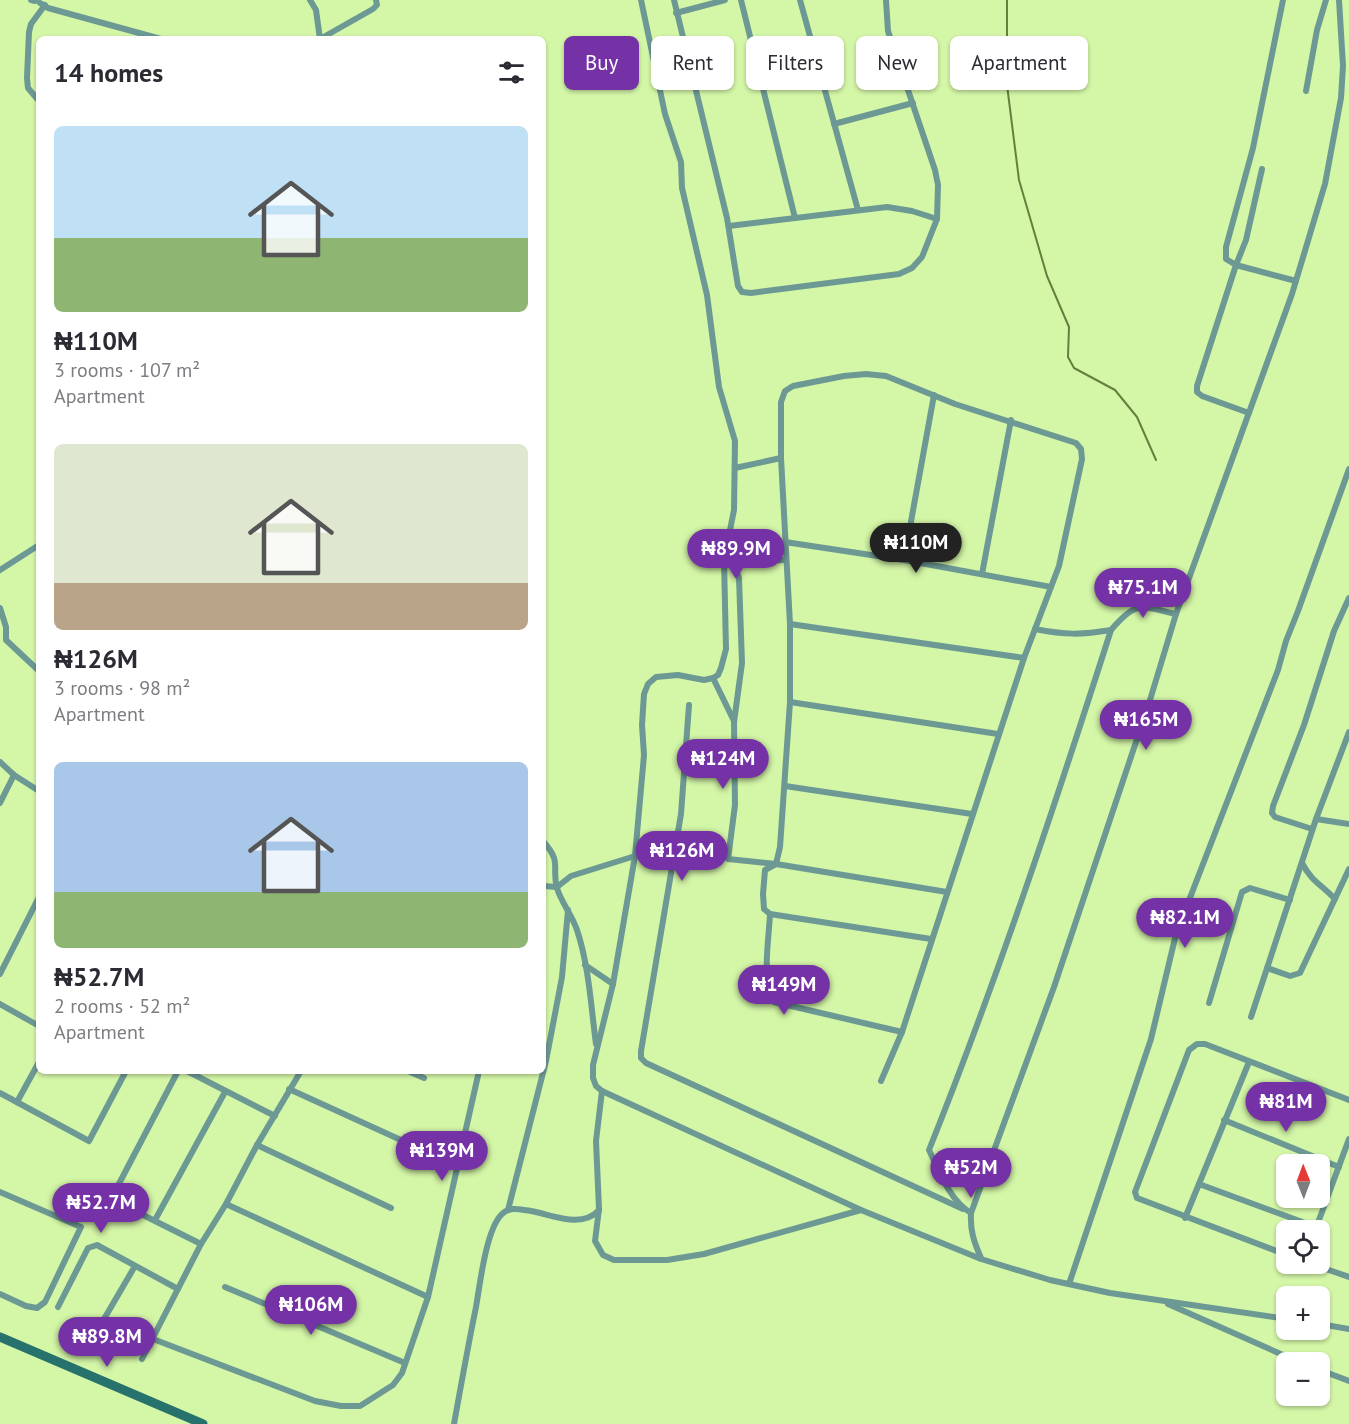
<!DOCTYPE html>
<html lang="en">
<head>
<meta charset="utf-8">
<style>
  body { margin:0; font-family:"PT Sans",sans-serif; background:#f2f2f3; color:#2b2b33; height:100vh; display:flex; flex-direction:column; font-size:22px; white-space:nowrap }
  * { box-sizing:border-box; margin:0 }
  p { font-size:20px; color:#7c7c81 }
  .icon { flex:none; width:33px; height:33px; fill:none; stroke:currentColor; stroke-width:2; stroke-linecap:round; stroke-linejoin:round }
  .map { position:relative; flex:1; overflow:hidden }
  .sheet { position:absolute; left:36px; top:36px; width:510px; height:1038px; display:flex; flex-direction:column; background:#fff; border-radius:9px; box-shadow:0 2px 4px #0004 }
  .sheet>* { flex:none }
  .banner { position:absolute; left:564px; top:36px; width:570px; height:54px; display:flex; gap:12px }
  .needle { width:39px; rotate:359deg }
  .buttons { position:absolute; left:1276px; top:1154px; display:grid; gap:12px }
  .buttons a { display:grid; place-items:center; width:54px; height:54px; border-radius:9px; background:#fff; box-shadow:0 2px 4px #0004; font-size:30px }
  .price { position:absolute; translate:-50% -51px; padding:0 14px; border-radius:21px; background:#7532a6; color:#fff; font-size:20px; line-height:39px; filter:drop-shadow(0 2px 3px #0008) }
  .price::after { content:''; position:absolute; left:50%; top:36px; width:18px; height:14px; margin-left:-9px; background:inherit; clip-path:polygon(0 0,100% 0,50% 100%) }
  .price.selected { background:#222; color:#fff }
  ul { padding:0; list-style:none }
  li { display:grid; align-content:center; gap:12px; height:318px; padding:0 18px }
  li span { display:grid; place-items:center; height:186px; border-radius:9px; color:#555 }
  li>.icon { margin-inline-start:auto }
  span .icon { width:108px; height:108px; fill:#fffc; stroke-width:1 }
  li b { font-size:26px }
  h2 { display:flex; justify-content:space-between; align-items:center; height:72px; padding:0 18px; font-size:26px }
  .tag { padding:0 21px; border-radius:9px; background:#fff; box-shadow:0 2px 4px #0004; font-size:21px; line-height:54px }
  .tag.selected { background:#7532a6; color:#fff }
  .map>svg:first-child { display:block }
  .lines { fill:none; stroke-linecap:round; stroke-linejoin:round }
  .stream { stroke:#657f3d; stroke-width:2 }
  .minor { stroke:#6d9994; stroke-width:6 }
  .secondary { stroke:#27726c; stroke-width:9 }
</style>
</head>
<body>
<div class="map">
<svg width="1349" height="1424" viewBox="0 0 1349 1424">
  <rect width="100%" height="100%" fill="#d4f6a7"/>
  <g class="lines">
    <polyline class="stream" points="1007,0 1007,85 1019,180 1047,276 1069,327 1068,357 1074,368 1115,390 1137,417 1156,460"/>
    <g class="minor">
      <polyline points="31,0 35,1"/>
      <polyline points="310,0 316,10 320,39"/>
      <polyline points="641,0 665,114 681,162 682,188 707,295 719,387 735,441 734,510 724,560 726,649 721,668 718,675 713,678 704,680 678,675 656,677 648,684 644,694 642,725 644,755 635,856 613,984 593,1065 593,1078 596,1086 602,1091 861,1210"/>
      <polyline points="674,0 727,218 738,286 742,292 751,293 899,274 912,268 922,257 937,219 938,185 935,170 888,31 886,0"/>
      <polyline points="741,0 795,218"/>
      <polyline points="800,0 858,210"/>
      <polyline points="40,3 48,8 161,39"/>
      <polyline points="676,13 725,0"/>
      <polyline points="320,39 373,9 377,5 376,0"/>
      <polyline points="1306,91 1317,30 1326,0"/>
      <polyline points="39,101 28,88 27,78 29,32 31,24 45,5"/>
      <polyline points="834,124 913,103"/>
      <polyline points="1262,169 1246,240 1236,265 1296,281"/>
      <polyline points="729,226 887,207 912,211 937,219"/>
      <polyline points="1249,413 1202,396 1197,392 1197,386 1236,265 1226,259 1226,247 1253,148 1283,0"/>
      <polyline points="735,468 781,458"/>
      <polyline points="785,542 904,560 1051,587"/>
      <polyline points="725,553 733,562 739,578 742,663 734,722 735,805 728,859 776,864 947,892"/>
      <polyline points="904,560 934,395"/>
      <polyline points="733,562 786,560"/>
      <polyline points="0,570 39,545"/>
      <polyline points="982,574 1011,420"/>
      <polyline points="0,608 6,627 6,640 39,671"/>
      <polyline points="790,624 1024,658"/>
      <path d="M 1035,629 C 1065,635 1081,635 1111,630"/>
      <polyline points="713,678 734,721"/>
      <polyline points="790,702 998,734"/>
      <polyline points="689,705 681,814 641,1051 641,1058 646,1063 963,1209"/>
      <polyline points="0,762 14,775 39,791"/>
      <polyline points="785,786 972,814"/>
      <polyline points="0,803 14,775"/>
      <polyline points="1316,819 1349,824"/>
      <polyline points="1312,829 1275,817 1272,813 1273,806 1304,725 1334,631 1349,598"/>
      <path d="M 543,841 C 563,864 551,865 557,888 C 561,902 572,915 577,930 C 589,966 591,1007 596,1044"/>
      <path d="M 1302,863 C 1312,882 1321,884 1335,899"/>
      <polyline points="543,886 557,887 571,876 635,856"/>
      <path d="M 770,914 C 769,938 761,983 774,1002 L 902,1032"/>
      <polyline points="585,965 613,984"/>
      <polyline points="1267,968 1290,976 1300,973 1349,869"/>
      <polyline points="0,974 39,897"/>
      <polyline points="1209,1003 1242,892 1250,888 1290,900"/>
      <polyline points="0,1004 39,1026"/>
      <polyline points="1251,1017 1316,819 1349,732"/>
      <polyline points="178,1071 111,1199 201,1244"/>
      <polyline points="187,1071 275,1116"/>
      <polyline points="408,1071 424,1078"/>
      <polyline points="881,1081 902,1032 1024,658 1059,566 1082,459 1081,449 1076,443 955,404 886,376 866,374 844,376 793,386 785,391 781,402 781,458 790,624 790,702 780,847 776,864 765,870 763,894 764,909 770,914 931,939"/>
      <polyline points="289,1089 458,1166"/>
      <polyline points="602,1091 596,1141 599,1209 595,1241 603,1255 614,1260 667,1260 704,1254 861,1210 981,1259 1050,1280 1110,1293 1287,1319"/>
      <polyline points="0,1093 89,1141 126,1071"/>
      <polyline points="17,1102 39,1062"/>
      <polyline points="1224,1120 1339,1167"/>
      <polyline points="257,1145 391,1208"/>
      <polyline points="1199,1184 1316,1227"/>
      <polyline points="0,1192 81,1227 45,1302 37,1308 26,1306 0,1294"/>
      <polyline points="226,1204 428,1297"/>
      <polyline points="508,1210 546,1061 562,977 568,910"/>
      <polyline points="971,1213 1054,987 1150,700 1176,614 1292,294 1325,184 1341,98 1343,66 1339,0"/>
      <polyline points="1185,1218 1249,1062"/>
      <polyline points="155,1220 225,1092"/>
      <polyline points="1316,1228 1349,1139"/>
      <polyline points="1287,1255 1137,1198 1135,1192 1189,1050 1197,1044 1205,1044 1349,1100"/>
      <path d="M 981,1258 C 974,1242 970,1231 971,1213 C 950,1201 939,1171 929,1150 C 997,980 1055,805 1111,630 C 1137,600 1140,606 1176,614"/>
      <polyline points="1309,1263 1349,1277"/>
      <polyline points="1069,1284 1151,1039 1176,934 1278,670 1286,641 1298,611 1349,469"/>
      <polyline points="225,1287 405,1363"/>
      <polyline points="1168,1304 1299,1362"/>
      <polyline points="58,1307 88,1248 97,1245 178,1289"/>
      <polyline points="1320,1324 1349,1329"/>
      <polyline points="153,1339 315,1401 341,1406 360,1406 393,1385 402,1373 428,1297 479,1071"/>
      <polyline points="90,1343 135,1266"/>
      <polyline points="142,1359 201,1244 226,1204 257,1145 301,1071"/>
      <polyline points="1320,1370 1349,1381"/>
      <path d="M 454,1424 C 461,1385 468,1346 476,1307 C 480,1284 486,1231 501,1215 C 509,1206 520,1209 531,1211 C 553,1215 582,1229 599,1210"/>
    </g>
    <polyline class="secondary" points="0,1337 203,1424"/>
  </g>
</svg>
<div class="buttons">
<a><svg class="needle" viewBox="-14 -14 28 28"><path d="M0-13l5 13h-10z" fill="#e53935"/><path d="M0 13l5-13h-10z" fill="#7c7c81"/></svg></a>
<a><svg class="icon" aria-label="locate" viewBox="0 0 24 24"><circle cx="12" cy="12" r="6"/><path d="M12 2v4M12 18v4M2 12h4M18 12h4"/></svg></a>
<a>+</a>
<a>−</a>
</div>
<b class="price selected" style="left:916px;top:574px">₦110M</b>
<b class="price" style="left:736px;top:580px">₦89.9M</b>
<b class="price" style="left:1143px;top:619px">₦75.1M</b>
<b class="price" style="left:1146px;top:751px">₦165M</b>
<b class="price" style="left:723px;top:790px">₦124M</b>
<b class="price" style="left:682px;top:882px">₦126M</b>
<b class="price" style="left:1185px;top:949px">₦82.1M</b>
<b class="price" style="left:784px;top:1016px">₦149M</b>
<b class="price" style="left:1286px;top:1133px">₦81M</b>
<b class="price" style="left:442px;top:1182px">₦139M</b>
<b class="price" style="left:971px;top:1199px">₦52M</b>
<b class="price" style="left:101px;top:1234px">₦52.7M</b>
<b class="price" style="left:311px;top:1336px">₦106M</b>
<b class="price" style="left:107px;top:1368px">₦89.8M</b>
<div class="banner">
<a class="tag selected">Buy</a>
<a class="tag">Rent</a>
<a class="tag">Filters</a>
<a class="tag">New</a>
<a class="tag">Apartment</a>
</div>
<section class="sheet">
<h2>14 homes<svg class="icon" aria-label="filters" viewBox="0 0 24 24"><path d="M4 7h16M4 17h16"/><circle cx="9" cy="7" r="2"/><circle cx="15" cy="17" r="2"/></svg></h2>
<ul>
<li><span style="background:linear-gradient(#bfe0f5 60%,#8fb573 0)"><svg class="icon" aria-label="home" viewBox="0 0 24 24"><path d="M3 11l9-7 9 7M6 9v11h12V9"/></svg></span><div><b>₦110M</b><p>3 rooms · 107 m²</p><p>Apartment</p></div></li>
<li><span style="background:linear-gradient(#dfe7d0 75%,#b9a48a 0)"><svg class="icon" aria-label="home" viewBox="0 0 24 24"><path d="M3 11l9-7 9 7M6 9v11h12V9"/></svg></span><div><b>₦126M</b><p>3 rooms · 98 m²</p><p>Apartment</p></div></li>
<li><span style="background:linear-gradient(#a9c7e8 70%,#8fb573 0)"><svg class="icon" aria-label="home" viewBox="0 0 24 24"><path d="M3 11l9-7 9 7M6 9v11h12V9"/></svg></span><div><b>₦52.7M</b><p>2 rooms · 52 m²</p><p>Apartment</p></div></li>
</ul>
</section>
</div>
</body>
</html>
